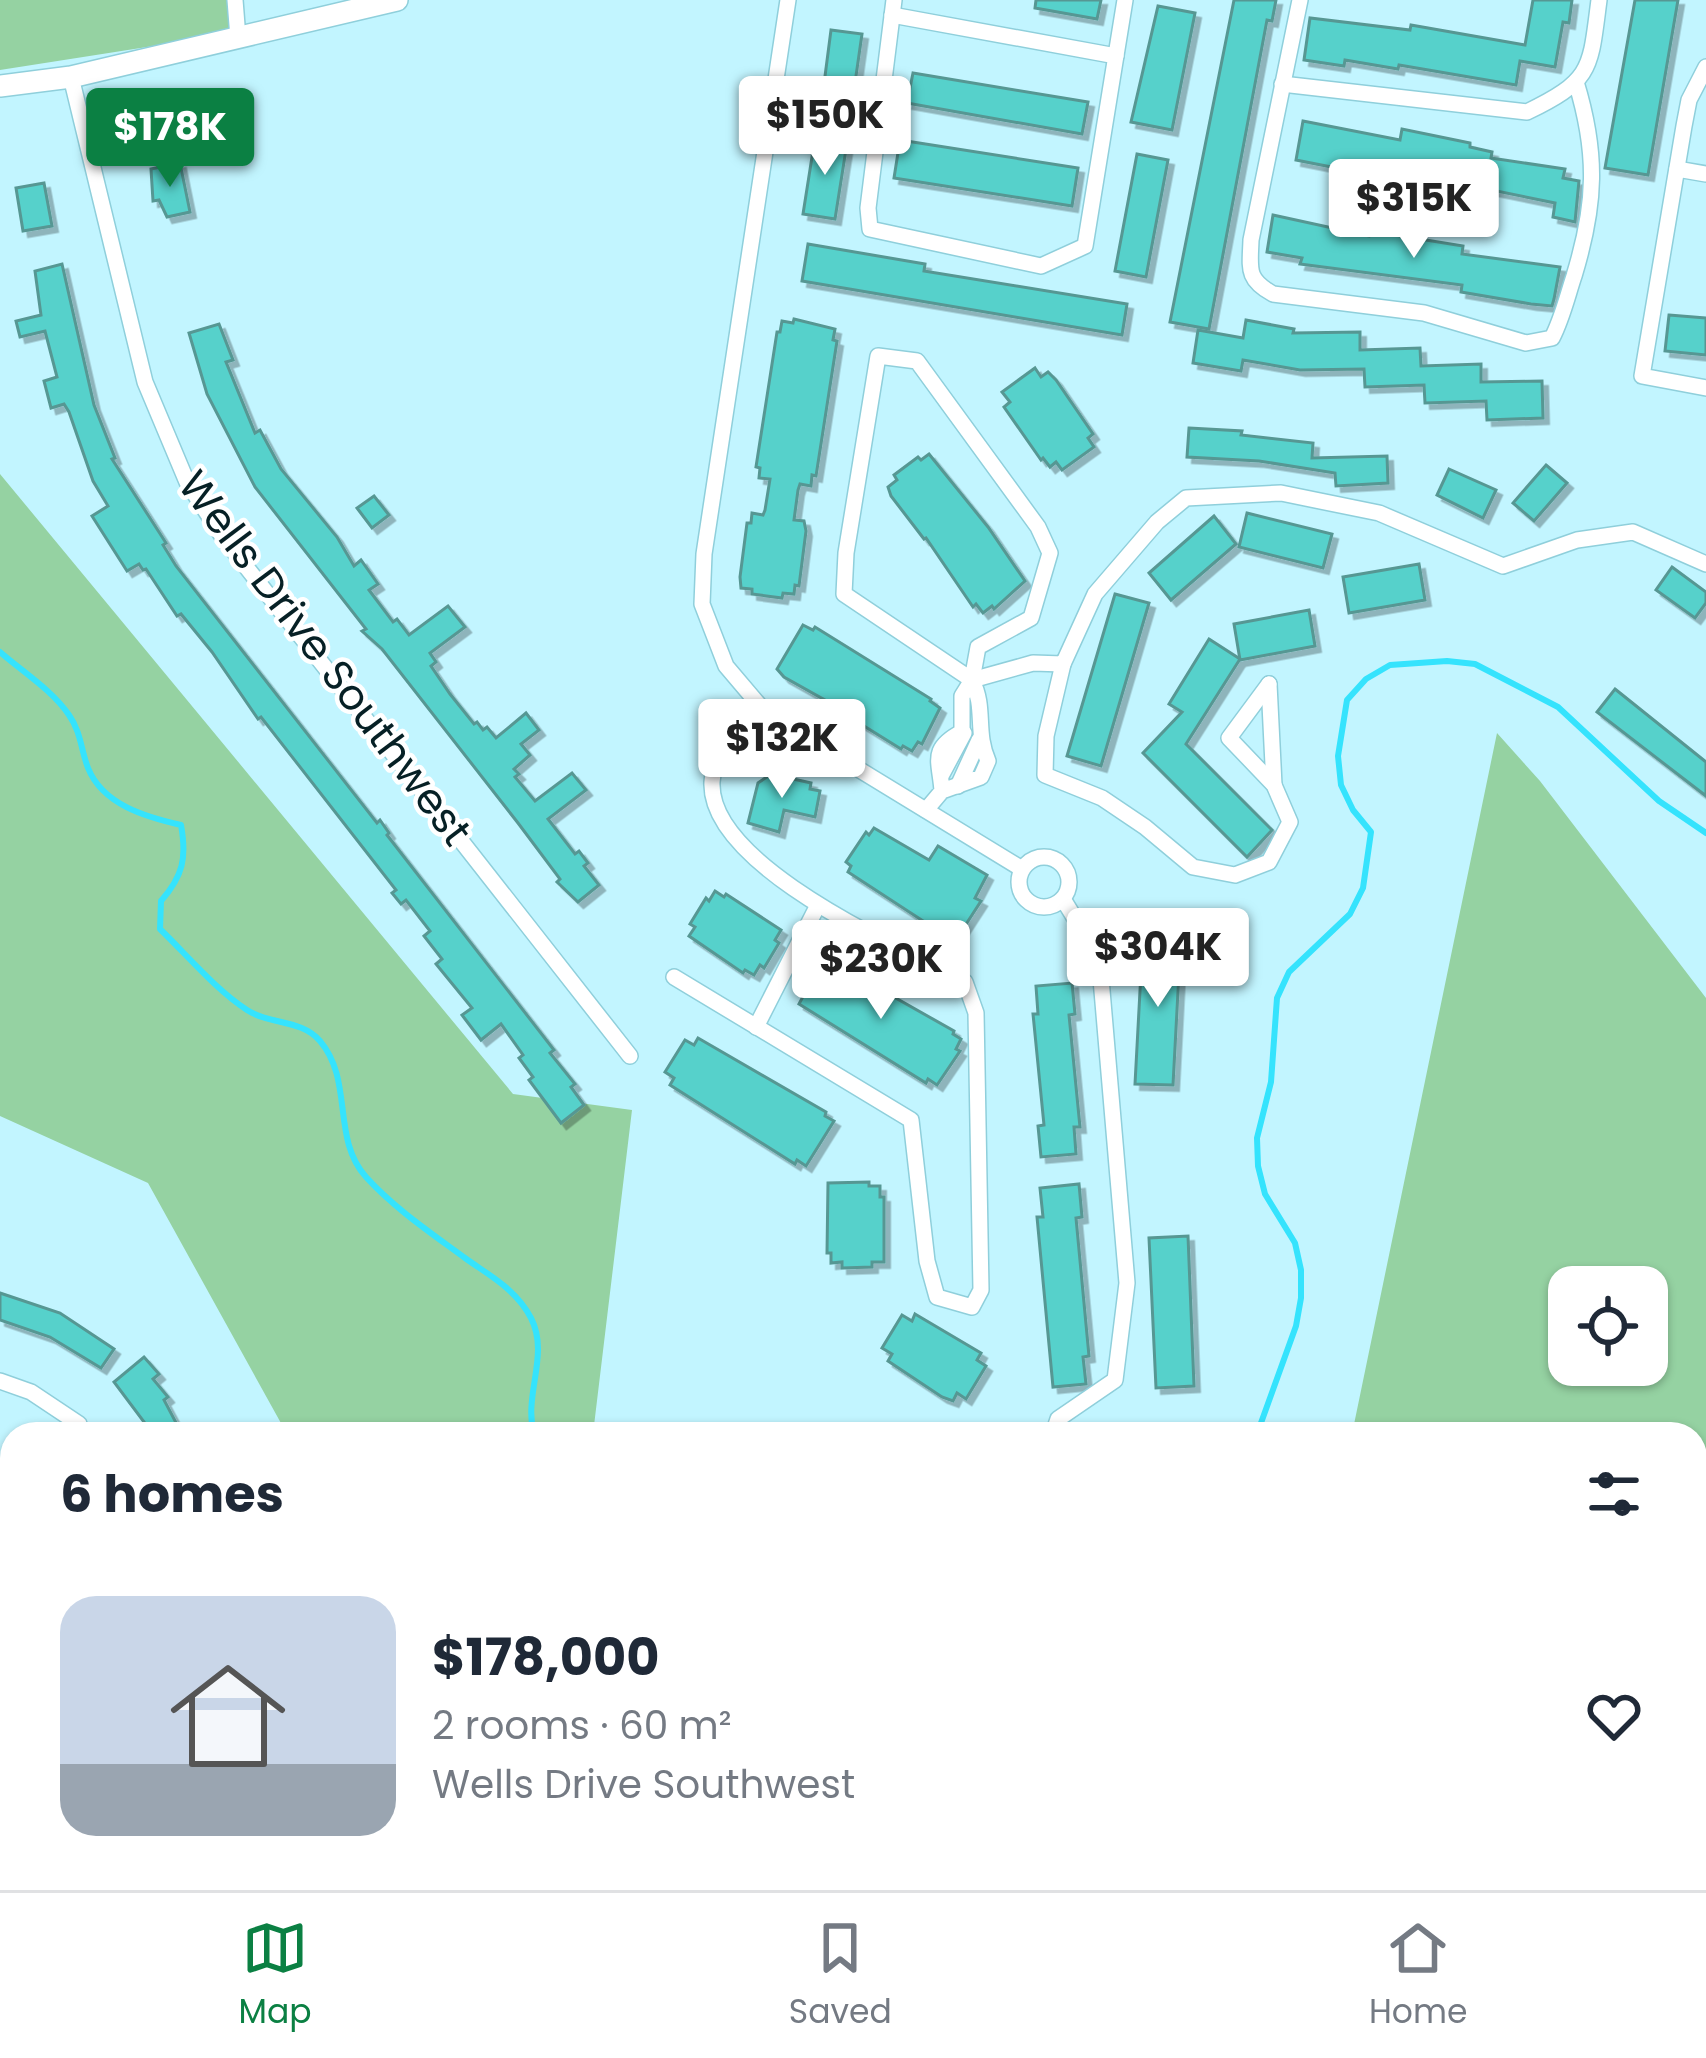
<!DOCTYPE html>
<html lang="en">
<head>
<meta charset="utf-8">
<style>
  body { margin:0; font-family:Poppins,sans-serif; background:#f2f2f3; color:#1f2937; height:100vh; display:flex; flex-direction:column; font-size:45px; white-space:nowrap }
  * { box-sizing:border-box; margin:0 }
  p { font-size:39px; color:#747a83 }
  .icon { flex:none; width:66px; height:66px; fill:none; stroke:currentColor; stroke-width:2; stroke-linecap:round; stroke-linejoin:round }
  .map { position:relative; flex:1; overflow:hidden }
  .sheet { position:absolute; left:0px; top:1422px; width:1707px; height:468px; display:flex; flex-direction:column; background:#fff; border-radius:36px 36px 0 0; box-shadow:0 3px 9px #0004 }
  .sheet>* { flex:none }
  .controls { position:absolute; left:1548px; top:1266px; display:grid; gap:24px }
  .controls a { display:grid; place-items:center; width:120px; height:120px; border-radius:24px; background:#fff; box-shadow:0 3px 9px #0004; font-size:60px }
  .price { position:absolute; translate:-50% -102px; padding:0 27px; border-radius:12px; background:#fff; color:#222; font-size:39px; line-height:78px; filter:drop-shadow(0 3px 6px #0008) }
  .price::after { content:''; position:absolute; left:50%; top:72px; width:36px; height:27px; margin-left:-18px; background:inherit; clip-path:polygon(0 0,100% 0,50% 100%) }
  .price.selected { background:#0b8043; color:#fff }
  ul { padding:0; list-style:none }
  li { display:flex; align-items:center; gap:36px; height:300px; padding:0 60px }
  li+li { border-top:3px solid #e0e1e3 }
  li span { display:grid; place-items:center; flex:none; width:336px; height:240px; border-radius:36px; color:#555 }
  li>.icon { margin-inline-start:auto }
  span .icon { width:144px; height:144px; fill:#fffc; stroke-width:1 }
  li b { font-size:51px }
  h2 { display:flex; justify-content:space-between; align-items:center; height:144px; padding:0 60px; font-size:51px }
  .tabs { display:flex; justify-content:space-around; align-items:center; height:168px; border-top:3px solid #e0e1e3; background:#fff; font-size:33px; color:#747a83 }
  .tabs a { display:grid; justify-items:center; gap:6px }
  .tabs .selected { color:#0b8043 }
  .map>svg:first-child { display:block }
  .green { fill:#95d2a2; fill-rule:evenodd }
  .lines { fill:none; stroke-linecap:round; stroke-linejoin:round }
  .stream { stroke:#35e3fd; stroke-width:6 }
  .building { fill:#56d1cb; stroke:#579793; stroke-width:3; filter:url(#shadow) }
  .minor-casing { stroke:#8fcfdb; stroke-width:18 }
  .secondary-casing { stroke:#8fcfdb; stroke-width:24 }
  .motorway-casing { stroke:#8fcfdb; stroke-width:30 }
  .minor { stroke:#fff; stroke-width:15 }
  .secondary { stroke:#fff; stroke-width:21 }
  .motorway { stroke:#fff; stroke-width:27 }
  .labels { text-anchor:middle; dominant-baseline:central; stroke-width:9; stroke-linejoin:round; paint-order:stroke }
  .street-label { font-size:42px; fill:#062025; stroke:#fff }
</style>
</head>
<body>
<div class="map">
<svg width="1706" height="1890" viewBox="0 0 1706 1890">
  <defs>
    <filter id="shadow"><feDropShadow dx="5.5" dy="5.5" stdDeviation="0" flood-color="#0004"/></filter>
  </defs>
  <rect width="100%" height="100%" fill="#c2f5ff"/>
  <g class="green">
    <polygon points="0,0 232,0 230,34 0,70"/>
    <polygon points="0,474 513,1094 632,1110 593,1434 287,1434 148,1183 0,1116"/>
    <path d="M 1497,733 L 1540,781 L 1706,998 L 1706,1852 L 1695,1854 L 1695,1434 L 1352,1434 ZM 1647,1287 L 1647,1365 L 1569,1365 L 1569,1287 Z"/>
  </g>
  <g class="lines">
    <g class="stream">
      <path d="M 0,652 C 23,672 52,690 69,715 C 81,732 81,750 88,768 C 103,805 146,817 181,825 C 187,858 183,876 161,901 L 160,929 C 187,955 215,989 247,1010 C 270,1025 301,1019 320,1041 C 354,1081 331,1138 366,1177 C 394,1208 431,1233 465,1258 C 490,1276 516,1289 531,1318 C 550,1355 523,1395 534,1434"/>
      <polyline points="1257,1434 1296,1326 1301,1298 1301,1270 1295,1243 1265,1194 1258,1166 1257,1138 1271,1082 1277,998 1289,972 1350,914 1363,888 1371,832 1353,810 1341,785 1338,756 1347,700 1366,679 1390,665 1447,661 1475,664 1558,707 1659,801 1706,833"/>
      <polyline points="810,1878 834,1890"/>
      <polyline points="533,1890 537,1878"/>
    </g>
  </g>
  <g class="building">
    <polygon points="1036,0 1101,0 1097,19 1035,8"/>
    <polygon points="1234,0 1276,0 1272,21 1267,20 1209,329 1170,322"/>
    <polygon points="1533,0 1572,0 1569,23 1563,22 1555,67 1520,61 1516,85 1399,65 1398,69 1345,60 1344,66 1304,60 1310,18 1410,30 1411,25 1525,45"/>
    <polygon points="1635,0 1678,0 1648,175 1605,168"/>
    <polygon points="1158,6 1195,13 1172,130 1131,122"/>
    <polygon points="831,30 862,34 851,111 821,107"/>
    <polygon points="913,73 1088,102 1082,134 907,103"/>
    <polygon points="1303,121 1400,140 1402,129 1470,143 1470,147 1492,152 1491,158 1565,169 1563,178 1579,181 1575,222 1553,217 1555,203 1389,169 1387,178 1296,160"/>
    <polygon points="815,138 847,143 835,219 803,214"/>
    <polygon points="900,140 1078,168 1072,206 894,178"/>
    <polygon points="1137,154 1168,160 1146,277 1115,271"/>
    <polygon points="180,163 190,212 167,217 159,200 153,201 151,169"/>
    <polygon points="44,183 52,226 23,231 16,188"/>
    <polygon points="1273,215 1369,236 1370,231 1463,246 1462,254 1560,267 1554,299 1552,306 1531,304 1461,292 1462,285 1300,264 1302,258 1267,252"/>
    <polygon points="808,244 925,264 924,271 1127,304 1122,335 802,281"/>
    <polygon points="62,264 94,405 115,458 112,459 166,543 163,545 176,566 377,823 380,820 389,833 387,835 554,1050 550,1053 575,1084 571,1087 584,1105 561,1123 529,1080 533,1077 519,1058 523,1055 501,1024 481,1040 462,1015 472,1008 436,964 442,959 424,936 430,931 406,900 401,904 392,893 396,890 261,717 258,719 212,652 181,614 177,616 146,569 143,570 139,564 127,571 92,516 108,506 93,481 69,412 64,404 51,408 44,381 57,377 45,331 20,337 16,321 41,315 35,271"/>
    <polygon points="1669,315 1706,318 1706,355 1665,351"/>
    <polygon points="794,319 835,329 833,340 837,341 816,476 812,475 811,486 800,484 798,490 794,520 804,521 806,531 799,586 795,585 794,594 783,593 782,598 752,594 752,589 741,588 740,577 747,523 751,523 752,513 763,515 765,510 770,479 759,478 760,468 756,467 777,332 780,332 782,321 793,323"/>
    <polygon points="1246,320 1294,329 1293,333 1360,332 1360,350 1420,348 1421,366 1481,364 1481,382 1542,381 1543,418 1487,420 1486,401 1425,403 1424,385 1365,387 1364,369 1300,370 1243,360 1241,371 1193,363 1198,330 1243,338"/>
    <polygon points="219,324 233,360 226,362 255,433 260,430 281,469 337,537 354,566 361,560 378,584 369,590 393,622 397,619 409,635 448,606 465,627 430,653 436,662 431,666 450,694 474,724 477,722 483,730 487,727 496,738 526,713 539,730 521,744 530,755 514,769 519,774 515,777 535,801 572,773 586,790 548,819 575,854 579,851 588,863 584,866 599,885 578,902 557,882 560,879 518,823 382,649 362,631 366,629 255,487 207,394 189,333"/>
    <polygon points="1035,368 1041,377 1048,372 1056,380 1093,434 1088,438 1094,447 1062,470 1056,462 1050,467 1043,458 1041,460 1004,407 1010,402 1002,392"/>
    <polygon points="1189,428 1242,431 1241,435 1313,443 1312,458 1387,456 1388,483 1336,486 1335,473 1259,461 1187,457"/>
    <polygon points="929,454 988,527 1025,581 994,609 992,606 983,613 976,604 973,607 926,538 924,539 891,496 888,487 897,480 894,475 918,457 921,460"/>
    <polygon points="1546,465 1567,483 1534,521 1513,503"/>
    <polygon points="1449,469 1496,490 1483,518 1437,495"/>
    <polygon points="374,496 389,515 372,528 357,508"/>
    <polygon points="1247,513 1332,534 1323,568 1239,547"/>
    <polygon points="1214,516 1236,544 1171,600 1149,573"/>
    <polygon points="1419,564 1425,600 1349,613 1343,577"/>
    <polygon points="1672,567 1706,592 1706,603 1695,618 1656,590"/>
    <polygon points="1115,594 1149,603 1101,766 1067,756"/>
    <polygon points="1309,610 1315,646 1240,660 1234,624"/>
    <polygon points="803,625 813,630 815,627 931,699 930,701 940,708 922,744 918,742 912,751 903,746 901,749 856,721 857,718 784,677 777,669"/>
    <polygon points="1209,639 1240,659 1186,744 1272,830 1247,857 1143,753 1182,712 1169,704"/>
    <polygon points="1615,689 1706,762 1706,796 1597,712"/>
    <polygon points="771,774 811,783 810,789 820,791 815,817 784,810 779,832 748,823 758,783"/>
    <polygon points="874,828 929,860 938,846 987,875 975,898 981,901 961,932 958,930 954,937 945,931 943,934 848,872 851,866 846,862 866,832 869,835"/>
    <polygon points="715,891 724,897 726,894 781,930 775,940 779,943 764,968 760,965 754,975 745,970 743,973 689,936 695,927 690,924 706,898 709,901"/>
    <polygon points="1143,935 1181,935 1173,1085 1135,1084"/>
    <polygon points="825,958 954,1031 953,1034 961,1039 956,1049 960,1051 937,1085 928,1079 926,1083 799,1004 805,993 801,991 816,964 820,967"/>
    <polygon points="1072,983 1075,1014 1069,1015 1080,1127 1074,1127 1076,1154 1041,1157 1038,1126 1044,1125 1033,1014 1038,1014 1036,986"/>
    <polygon points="698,1038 826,1112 825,1116 834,1121 806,1166 797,1160 795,1164 670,1085 674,1078 665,1072 685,1040 694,1045"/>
    <polygon points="869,1182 869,1186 880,1186 880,1197 884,1197 884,1262 872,1262 872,1267 842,1268 842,1262 831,1263 831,1253 827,1253 828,1183"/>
    <polygon points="1079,1184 1082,1217 1076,1218 1089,1356 1083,1357 1086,1384 1053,1387 1037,1217 1043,1217 1040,1188"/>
    <polygon points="1188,1236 1194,1386 1156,1388 1149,1238"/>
    <polygon points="0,1293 60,1313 114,1349 101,1368 50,1337 0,1320"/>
    <polygon points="915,1314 981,1353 977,1360 986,1366 966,1399 957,1393 953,1401 942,1397 888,1361 892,1354 882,1348 902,1315 912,1321"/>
    <polygon points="144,1357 159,1374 153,1379 168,1397 164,1400 182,1434 153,1434 114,1382"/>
  </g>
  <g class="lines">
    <defs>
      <g id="minor">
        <polyline points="235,0 238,38"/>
        <polyline points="788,0 704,554 702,604 726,666 765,712 1022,869"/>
        <polyline points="894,0 868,208 870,229 1041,266 1085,246 1125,0"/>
        <path d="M 1300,0 L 1251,240 C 1250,269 1246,279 1273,294 L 1424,313 L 1526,343 L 1552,338 C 1562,319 1567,297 1574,276 C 1596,204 1598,154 1576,82"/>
        <polyline points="892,15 1116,56"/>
        <polyline points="1706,67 1689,100 1684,126 1642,376 1706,388"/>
        <polyline points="71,77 145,382 187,482 222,536 630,1056"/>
        <path d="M 1282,84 L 1527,112 C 1593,80 1590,69 1599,0"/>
        <polyline points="1677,169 1706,174"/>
        <polyline points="1063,664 1046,736 1045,775 1102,798 1145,827 1193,867 1235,875 1269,862 1290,822 1274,785 1229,738 1269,684"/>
        <polyline points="972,680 1033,663 1063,664 1095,594 1157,522 1186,498 1281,493 1379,513 1503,566 1577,540 1633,532 1706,564"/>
        <polyline points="1269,684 1274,785"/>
        <polyline points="941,776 964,733"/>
        <polyline points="958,786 979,740"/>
        <path d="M 926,810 L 942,791 L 981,777 L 988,761 C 975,732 986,708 972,680 L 844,594 L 846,553 L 878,356 L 917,361 L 1038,527 L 1050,553 L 1031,618 L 978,647 L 972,680 L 962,696 L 962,732 C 929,749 940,761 942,791"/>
        <circle cx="1044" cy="882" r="25"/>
        <path d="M 674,977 L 911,1120 L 927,1261 L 937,1297 L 972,1307 L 981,1290 L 976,1013 L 965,982 C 901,949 708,866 712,782 C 714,748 735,727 755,702"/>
        <polyline points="756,1027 818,905"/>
        <polyline points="0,1381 31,1392 79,1424"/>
        <polyline points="1053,1434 1058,1419 1115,1380 1127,1283 1101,979 1096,953 1063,899"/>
        <polyline points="81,1890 83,1878"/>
      </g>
      <polyline id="secondary" points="0,86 71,77 397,0"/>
      <g id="motorway">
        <polyline points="0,1495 12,1496"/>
        <polyline points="0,1544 12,1545"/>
        <polyline points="963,1878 991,1890"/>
        <polyline points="1137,1878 1182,1890"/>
      </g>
    </defs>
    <use href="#minor" class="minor-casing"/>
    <use href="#secondary" class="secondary-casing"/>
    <use href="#motorway" class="motorway-casing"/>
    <use href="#minor" class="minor"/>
    <use href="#secondary" class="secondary"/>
    <use href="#motorway" class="motorway"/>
  </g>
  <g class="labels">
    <g class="street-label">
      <text transform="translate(325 658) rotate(53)">Wells Drive Southwest</text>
    </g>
  </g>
</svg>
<div class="controls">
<a><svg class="icon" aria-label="locate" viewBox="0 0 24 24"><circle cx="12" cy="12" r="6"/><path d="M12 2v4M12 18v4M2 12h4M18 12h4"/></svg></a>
</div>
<b class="price" style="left:825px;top:178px">$150K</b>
<b class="price selected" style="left:170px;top:190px">$178K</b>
<b class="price" style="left:1414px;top:261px">$315K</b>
<b class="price" style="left:782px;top:801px">$132K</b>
<b class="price" style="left:1158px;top:1010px">$304K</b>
<b class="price" style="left:881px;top:1022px">$230K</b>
<section class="sheet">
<h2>6 homes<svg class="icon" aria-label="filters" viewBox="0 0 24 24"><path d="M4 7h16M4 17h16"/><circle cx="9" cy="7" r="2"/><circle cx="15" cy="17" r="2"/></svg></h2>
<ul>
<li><span style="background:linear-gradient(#c9d6e8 70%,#9aa5b1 0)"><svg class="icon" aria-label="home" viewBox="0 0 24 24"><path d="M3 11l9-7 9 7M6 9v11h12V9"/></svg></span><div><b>$178,000</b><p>2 rooms · 60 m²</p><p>Wells Drive Southwest</p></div><svg class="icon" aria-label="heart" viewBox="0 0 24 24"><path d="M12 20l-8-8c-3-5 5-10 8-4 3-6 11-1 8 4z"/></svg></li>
</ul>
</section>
</div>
<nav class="tabs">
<a class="selected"><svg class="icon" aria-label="map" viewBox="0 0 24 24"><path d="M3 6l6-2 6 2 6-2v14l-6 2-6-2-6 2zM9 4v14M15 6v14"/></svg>Map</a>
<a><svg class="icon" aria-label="saved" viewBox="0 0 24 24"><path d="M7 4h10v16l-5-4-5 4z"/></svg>Saved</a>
<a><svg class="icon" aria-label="home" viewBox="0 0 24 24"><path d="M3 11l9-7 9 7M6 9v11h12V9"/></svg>Home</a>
</nav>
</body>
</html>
